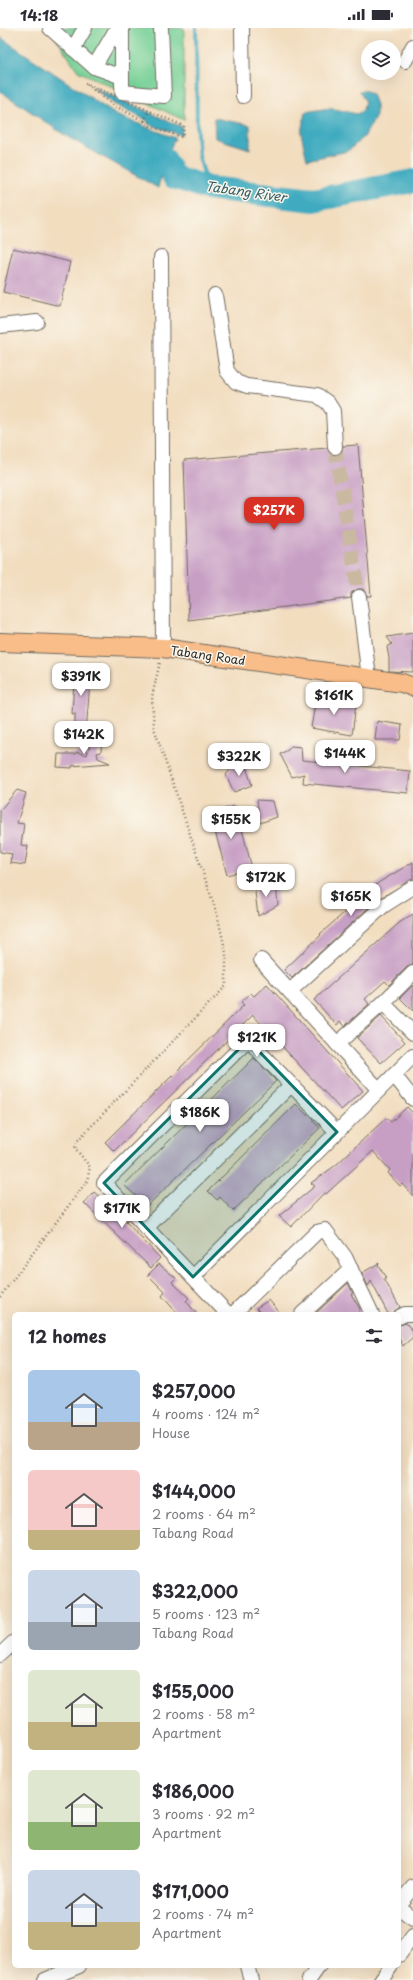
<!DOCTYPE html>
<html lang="en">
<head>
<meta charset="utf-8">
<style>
  body { margin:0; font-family:"Playpen Sans",sans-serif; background:#f2f2f3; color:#2b2b33; height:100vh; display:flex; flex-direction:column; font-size:15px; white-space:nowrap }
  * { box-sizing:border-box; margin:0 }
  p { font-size:13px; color:#7c7c81 }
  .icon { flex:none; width:22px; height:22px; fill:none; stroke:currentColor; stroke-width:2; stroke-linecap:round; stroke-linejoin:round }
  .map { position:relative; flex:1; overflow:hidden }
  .side { position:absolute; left:12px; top:1284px; width:389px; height:656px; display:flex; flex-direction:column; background:#fff; border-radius:6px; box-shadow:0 4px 16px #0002 }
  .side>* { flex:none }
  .fabs { position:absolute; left:361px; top:12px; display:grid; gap:8px }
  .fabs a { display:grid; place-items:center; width:40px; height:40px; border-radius:50%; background:#fff; box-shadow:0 4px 16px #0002; font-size:20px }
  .price { position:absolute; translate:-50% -34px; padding:0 9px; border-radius:8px; background:#fff; color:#222; font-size:13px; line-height:26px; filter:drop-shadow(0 1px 2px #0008) }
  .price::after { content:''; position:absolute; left:50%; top:24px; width:12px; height:9px; margin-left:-6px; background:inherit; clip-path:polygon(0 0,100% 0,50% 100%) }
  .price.on { background:#d93025; color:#fff }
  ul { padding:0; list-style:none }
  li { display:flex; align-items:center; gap:12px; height:100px; padding:0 16px }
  li span { display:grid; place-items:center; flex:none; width:112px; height:80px; border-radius:6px; color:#555 }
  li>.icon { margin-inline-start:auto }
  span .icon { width:48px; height:48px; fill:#fffc; stroke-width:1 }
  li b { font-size:17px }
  h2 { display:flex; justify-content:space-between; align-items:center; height:48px; padding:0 16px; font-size:17px }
  .status { display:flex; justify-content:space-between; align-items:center; height:28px; padding:0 20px; background:#fff; direction:ltr }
  .status svg { height:11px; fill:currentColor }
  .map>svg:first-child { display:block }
  .green { fill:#76d096; stroke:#507e60 }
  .water { fill:#40abc0; stroke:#366b76 }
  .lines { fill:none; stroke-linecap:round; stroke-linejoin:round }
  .stream { stroke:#40abc0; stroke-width:4 }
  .river { stroke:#40abc0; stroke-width:24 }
  .building { fill:#c79fc5 }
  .minor-tunnel { stroke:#cab9a1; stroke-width:14; stroke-dasharray:14 7; stroke-linecap:butt }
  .minor-casing { stroke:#71695f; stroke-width:16 }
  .major-casing { stroke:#71695f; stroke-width:20 }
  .path { stroke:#71695f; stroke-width:2.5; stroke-dasharray:1 3; stroke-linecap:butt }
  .minor { stroke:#fff; stroke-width:14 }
  .major { stroke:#f8bd88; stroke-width:18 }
  .marked { fill:#0f766e; fill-opacity:0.2; stroke:#0f766e; stroke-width:3; stroke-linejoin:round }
  .labels { text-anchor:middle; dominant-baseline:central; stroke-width:3; stroke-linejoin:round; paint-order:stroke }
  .street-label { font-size:12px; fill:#2b2b2b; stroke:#fbf7ec }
  .water-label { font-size:13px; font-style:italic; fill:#335e67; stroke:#fbf7ec }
</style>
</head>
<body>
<div class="status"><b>14:18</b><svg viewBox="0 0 49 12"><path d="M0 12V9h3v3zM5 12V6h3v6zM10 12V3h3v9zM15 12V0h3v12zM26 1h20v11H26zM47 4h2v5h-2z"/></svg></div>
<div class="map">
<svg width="413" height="1952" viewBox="0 0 413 1952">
  <rect width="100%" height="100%" fill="#fbf7ec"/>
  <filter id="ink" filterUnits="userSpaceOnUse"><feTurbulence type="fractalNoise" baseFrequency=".025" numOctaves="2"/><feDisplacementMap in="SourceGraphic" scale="8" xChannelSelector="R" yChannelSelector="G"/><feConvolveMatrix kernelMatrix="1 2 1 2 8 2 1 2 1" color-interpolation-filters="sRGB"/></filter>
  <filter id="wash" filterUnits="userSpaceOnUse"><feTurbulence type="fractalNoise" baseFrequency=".012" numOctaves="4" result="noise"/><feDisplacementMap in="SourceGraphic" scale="16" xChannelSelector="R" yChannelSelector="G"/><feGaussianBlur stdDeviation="0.9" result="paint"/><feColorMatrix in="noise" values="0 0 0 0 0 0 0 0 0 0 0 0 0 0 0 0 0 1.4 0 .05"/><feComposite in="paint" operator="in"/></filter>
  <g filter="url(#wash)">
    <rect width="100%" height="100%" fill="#f2ddbf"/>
    <polygon class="green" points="49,0 184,0 184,92 78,43"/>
    <g class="water">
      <polygon points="0,9 116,87 175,110 165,132 158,160 66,108 0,63"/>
      <polygon points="92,59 182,99 181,107 148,96 148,93 114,76"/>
      <polygon points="364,62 372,66 376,77 376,88 364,109 348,123 307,132 301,105 305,84 330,80 357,86 363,82 365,73 359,63"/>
      <polygon points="214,90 250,97 250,121 215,110"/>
    </g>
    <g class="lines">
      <polyline class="stream" points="196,0 197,106 199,128 208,160"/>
      <polyline class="river" points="137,114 165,132 174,149 208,160 314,172 413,153"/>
    </g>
    <g id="blocks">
      <g class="building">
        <polygon points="13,220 70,234 60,278 3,264"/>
        <polygon points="358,417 371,568 367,568 363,561 358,561 351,565 351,570 189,592 184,432 327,420 331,426 336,427 342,423 343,418"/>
        <polygon points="413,605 413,644 389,643 389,630 387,619 392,616 387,609"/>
        <polygon points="75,637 91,642 86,704 75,702 75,685 72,686"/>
        <polygon points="316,670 356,676 352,707 311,700"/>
        <polygon points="377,693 402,697 400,712 375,712"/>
        <polygon points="93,704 93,706 102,705 101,724 97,725 98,730 110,735 72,738 72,740 57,739 58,726 76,726 76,724 87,727"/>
        <polygon points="291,718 301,719 302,732 410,743 408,765 303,755 304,746 292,749 280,726 288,722"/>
        <polygon points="235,735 245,736 252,757 234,764 226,747"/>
        <polygon points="17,762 26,765 17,795 24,796 21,817 28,818 25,837 10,835 12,826 0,824 0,782"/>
        <polygon points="257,772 273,773 277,789 260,795"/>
        <polygon points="236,778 252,840 227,847 210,785"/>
        <polygon points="413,834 413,851 377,872 292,950 284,942 321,907 320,906 378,855"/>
        <polygon points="276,856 278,877 258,888 255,864 259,859"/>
        <polygon points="413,886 413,937 407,939 389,957 385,953 365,971 369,976 345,998 340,993 337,997 314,972 399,895"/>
        <polygon points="267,956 363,1063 341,1082 253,987 114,1123 105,1114 244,977 241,974 251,965 254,968"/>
        <polygon points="413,957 413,983 400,970"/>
        <polygon points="381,988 405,1014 381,1035 357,1010"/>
        <polygon points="254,1030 276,1053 145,1180 137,1172 138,1170 124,1157"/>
        <polygon points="296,1076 320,1100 233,1183 220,1169 217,1172 208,1163"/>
        <polygon points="407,1079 413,1085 413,1168 402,1156 400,1158 388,1145 390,1142 373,1123 326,1166 324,1165 291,1199 279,1188 315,1158 311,1155 336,1137 386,1090 391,1094"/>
        <polygon points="94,1164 127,1193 126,1194 160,1230 151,1240 84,1175"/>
        <polygon points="379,1235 378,1237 386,1250 384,1251 400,1279 391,1286 388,1286 371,1253 368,1258 362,1245"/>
        <polygon points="159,1236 176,1250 172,1254 189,1270 186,1273 197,1286 178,1286 162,1268 165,1264 148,1247"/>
        <polygon points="348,1255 353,1265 351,1266 360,1281 358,1286 315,1286"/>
        <polygon points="269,1272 281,1286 262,1286 256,1280"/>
        <polygon points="406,1295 413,1303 413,1309 403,1318 399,1310 399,1297"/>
      </g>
    </g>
  </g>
  <g filter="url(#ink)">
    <use href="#blocks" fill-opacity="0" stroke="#71695f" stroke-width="1"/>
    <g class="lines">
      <polyline class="minor-tunnel" points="335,419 359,569"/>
      <defs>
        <g id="minor">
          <polyline points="50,0 94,39 122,49"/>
          <polyline points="122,0 122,58"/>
          <polyline points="242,0 243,68"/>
          <polyline points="73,21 85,0"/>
          <polyline points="405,33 413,18"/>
          <polyline points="94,39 117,0"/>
          <polyline points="122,64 164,68 161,0"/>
          <polyline points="161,229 163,620"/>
          <polyline points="215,267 227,343 236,354 247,358 317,367 328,375 333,383 335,419"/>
          <polyline points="0,298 37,294"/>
          <polyline points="359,569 369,650"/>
          <polyline points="261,932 379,1062"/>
          <polyline points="290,963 383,878 413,859"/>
          <polyline points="383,975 413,1005"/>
          <polyline points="337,1016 383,975 413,945"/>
          <polyline points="394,1047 413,1071"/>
          <polyline points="146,1200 291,1057"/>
          <polyline points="193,1249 413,1028"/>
          <polyline points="228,1286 104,1155 248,1012 337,1104"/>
          <polyline points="233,1286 317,1204 325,1202 345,1229 372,1286"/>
          <polyline points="302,1286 351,1241"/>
          <polyline points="399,1289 405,1286 413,1286"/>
          <polyline points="0,1627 14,1614"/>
          <polyline points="399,1876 413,1859"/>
          <polyline points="399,1880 413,1890"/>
          <polyline points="399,1927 413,1908"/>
          <polyline points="247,1938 251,1952"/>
          <polyline points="45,1952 79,1938"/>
          <polyline points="309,1952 319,1938"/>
          <polyline points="381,1952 391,1938"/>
        </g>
        <polyline id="major" points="0,614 163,620 402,655 413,659"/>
      </defs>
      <use href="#minor" class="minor-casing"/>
      <use href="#major" class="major-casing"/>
      <g class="path">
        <polygon points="85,55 184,98 182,109 147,97 144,93 113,77"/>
        <polyline points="144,93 149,82"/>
        <polyline points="0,1269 87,1153 90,1139 75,1120 77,1113 226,958 226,925 217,886 154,700 152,669 160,634"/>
      </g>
      <use href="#minor" class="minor"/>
      <use href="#major" class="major"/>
    </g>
  </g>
  <path class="marked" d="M 248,1012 L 337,1104 L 193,1249 L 104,1155 Z"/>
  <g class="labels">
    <g class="street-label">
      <text transform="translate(208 627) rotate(8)">Tabang Road</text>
    </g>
    <g class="water-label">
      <text transform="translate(246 163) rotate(8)">Tabang River</text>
    </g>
  </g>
</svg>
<div class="fabs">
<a><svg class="icon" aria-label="layers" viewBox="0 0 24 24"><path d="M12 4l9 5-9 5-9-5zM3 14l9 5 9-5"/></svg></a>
</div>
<b class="price on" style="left:274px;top:503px">$257K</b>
<b class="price" style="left:81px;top:669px">$391K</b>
<b class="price" style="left:334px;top:688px">$161K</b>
<b class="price" style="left:84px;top:727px">$142K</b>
<b class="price" style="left:345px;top:746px">$144K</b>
<b class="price" style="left:239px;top:749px">$322K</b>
<b class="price" style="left:231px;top:812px">$155K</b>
<b class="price" style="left:266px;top:870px">$172K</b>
<b class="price" style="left:351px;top:889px">$165K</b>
<b class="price" style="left:257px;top:1030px">$121K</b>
<b class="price" style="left:200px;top:1105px">$186K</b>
<b class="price" style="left:122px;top:1201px">$171K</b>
<section class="side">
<h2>12 homes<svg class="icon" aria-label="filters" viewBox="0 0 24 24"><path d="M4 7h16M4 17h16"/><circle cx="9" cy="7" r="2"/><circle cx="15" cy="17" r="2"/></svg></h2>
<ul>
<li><span style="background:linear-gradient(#a9c7e8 65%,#b9a48a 0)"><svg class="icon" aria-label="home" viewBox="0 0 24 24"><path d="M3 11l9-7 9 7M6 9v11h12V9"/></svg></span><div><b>$257,000</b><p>4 rooms · 124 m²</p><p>House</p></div></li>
<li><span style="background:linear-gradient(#f6c9c9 75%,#c2b280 0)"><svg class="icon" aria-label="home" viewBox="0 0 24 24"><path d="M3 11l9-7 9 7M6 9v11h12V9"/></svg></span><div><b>$144,000</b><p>2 rooms · 64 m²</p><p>Tabang Road</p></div></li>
<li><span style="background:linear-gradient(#c9d6e8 65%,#9aa5b1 0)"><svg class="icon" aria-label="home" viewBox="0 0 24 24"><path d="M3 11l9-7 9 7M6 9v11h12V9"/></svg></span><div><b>$322,000</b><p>5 rooms · 123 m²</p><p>Tabang Road</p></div></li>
<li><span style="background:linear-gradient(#dfe7d0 65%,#c2b280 0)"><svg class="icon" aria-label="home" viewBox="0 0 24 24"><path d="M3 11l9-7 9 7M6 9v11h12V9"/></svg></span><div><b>$155,000</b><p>2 rooms · 58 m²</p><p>Apartment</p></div></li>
<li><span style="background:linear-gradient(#dfe7d0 65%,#8fb573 0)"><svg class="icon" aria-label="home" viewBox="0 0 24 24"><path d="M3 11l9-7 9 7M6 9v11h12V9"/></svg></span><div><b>$186,000</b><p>3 rooms · 92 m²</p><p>Apartment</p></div></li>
<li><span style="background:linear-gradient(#c9d6e8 65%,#c2b280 0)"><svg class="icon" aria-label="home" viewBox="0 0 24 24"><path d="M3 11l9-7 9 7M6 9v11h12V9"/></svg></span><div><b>$171,000</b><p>2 rooms · 74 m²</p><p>Apartment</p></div></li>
</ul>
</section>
</div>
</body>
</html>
